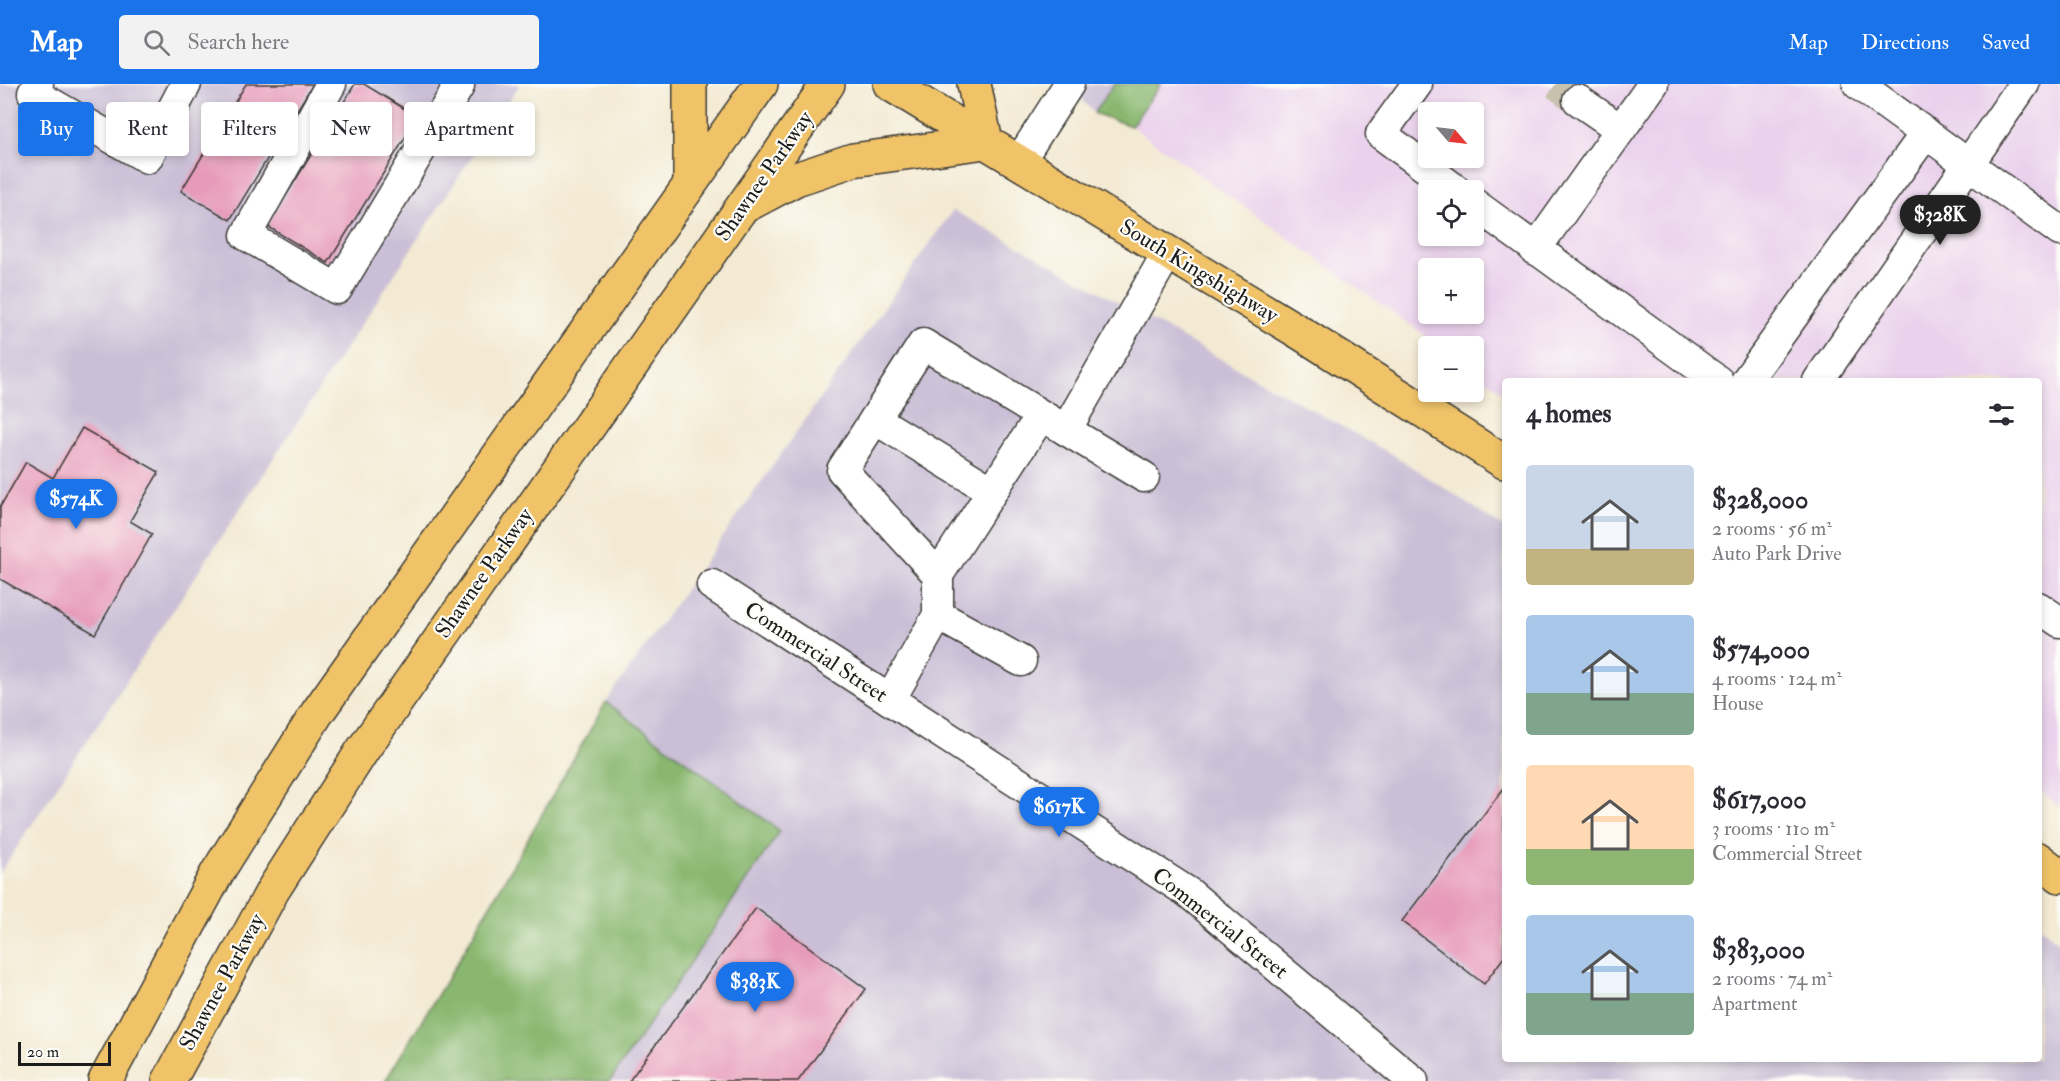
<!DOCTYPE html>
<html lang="en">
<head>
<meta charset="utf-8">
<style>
  body { margin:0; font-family:"IM FELL Double Pica",serif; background:#f2f2f3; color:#2b2b33; height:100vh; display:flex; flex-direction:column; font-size:22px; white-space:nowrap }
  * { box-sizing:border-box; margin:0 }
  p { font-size:20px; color:#7c7c81 }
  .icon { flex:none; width:33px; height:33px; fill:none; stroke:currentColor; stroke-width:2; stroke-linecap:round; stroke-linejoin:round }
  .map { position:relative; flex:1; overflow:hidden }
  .panel { position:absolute; left:1502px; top:294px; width:540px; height:684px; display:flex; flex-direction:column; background:#fff; border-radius:6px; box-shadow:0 3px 9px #0003 }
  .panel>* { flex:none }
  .hud { position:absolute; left:18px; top:18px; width:570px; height:54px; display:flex; gap:12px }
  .needle { width:39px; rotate:118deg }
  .controls { position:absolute; left:1418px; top:18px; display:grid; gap:12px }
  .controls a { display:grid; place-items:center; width:66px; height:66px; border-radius:6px; background:#fff; box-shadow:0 3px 9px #0003; font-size:30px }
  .scale { position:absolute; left:18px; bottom:15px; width:93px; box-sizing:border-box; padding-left:6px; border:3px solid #1c1c1c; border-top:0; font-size:16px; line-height:21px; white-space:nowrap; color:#1c1c1c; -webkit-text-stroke:4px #fdfcf7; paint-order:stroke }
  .price { position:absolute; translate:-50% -51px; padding:0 14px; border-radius:21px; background:#1a73e8; color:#fff; font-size:20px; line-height:39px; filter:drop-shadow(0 2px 3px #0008) }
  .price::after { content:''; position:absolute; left:50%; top:36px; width:18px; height:14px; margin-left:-9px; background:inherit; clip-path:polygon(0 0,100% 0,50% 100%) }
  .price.selected { background:#222; color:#fff }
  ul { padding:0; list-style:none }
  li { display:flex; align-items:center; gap:18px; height:150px; padding:0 24px }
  li span { display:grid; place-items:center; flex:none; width:168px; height:120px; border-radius:6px; color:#555 }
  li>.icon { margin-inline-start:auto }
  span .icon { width:72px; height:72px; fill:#fffc; stroke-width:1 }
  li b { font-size:26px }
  h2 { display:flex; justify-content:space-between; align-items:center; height:72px; padding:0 24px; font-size:26px }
  .tag { padding:0 21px; border-radius:6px; background:#fff; box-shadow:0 3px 9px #0003; font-size:21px; line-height:54px }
  .tag.selected { background:#1a73e8; color:#fff }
  header { display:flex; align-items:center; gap:36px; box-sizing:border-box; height:84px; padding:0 30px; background:#1a73e8; color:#fff }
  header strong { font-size:28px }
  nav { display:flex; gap:33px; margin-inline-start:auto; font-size:21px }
  .search { width:420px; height:54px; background:#f2f2f3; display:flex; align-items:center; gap:15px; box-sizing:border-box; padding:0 21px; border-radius:6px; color:#7c7c81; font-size:22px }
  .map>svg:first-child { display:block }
  .built { fill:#ead1ec; fill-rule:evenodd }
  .industrial { fill:#cabfd6 }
  .forest { fill:#89b770; stroke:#526a46; stroke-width:1.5 }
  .building { fill:#e79bba }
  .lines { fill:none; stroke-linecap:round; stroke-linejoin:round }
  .minor-tunnel { stroke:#c8c1ae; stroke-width:30; stroke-dasharray:30 15; stroke-linecap:butt }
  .minor-casing { stroke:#3c3b37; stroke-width:33 }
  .major-casing { stroke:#3c3b37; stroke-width:36 }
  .highway-casing { stroke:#3c3b37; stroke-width:36 }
  .minor { stroke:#fff; stroke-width:30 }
  .major { stroke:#f0c369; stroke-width:33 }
  .highway { stroke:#f0c369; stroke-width:33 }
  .labels { text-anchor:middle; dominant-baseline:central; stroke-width:4.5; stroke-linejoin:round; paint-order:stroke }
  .street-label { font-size:22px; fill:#1c1c1c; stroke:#fdfcf7 }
</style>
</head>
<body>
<header>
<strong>Map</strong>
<div class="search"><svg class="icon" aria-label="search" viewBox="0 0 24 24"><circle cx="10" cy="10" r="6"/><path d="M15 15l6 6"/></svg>Search here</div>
<nav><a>Map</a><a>Directions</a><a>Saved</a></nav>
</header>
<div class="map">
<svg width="2060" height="997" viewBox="0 0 2060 997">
  <rect width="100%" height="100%" fill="#fdfcf7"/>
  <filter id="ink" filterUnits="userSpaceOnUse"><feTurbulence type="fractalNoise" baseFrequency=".0167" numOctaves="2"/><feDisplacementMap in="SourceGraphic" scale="12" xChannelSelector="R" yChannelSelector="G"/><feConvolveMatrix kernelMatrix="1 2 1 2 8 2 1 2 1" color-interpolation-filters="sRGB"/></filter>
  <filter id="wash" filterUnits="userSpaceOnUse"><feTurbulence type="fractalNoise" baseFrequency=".008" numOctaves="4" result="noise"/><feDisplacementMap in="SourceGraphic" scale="24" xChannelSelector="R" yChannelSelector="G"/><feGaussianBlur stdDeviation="1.35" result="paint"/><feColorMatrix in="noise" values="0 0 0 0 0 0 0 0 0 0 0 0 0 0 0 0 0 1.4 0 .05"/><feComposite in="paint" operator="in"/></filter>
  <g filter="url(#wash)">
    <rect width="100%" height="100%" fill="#f3ead3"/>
    <path class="built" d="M 1161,0 L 2060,0 L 2060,723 L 2039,706 L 2038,297 L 1504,297 L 1504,309 L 1473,286 L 1473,262 L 1440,262 L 1131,42 ZM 1428,28 L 1473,28 L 1473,74 L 1428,74 ZM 1428,106 L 1473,106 L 1473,152 L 1428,152 ZM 1428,184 L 1473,184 L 1473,230 L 1428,230 Z"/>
    <g class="industrial">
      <polygon points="0,0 520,0 0,789"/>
      <polygon points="1067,0 1114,0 1094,29"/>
      <polygon points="953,126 1395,372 1504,443 1504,975 2038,975 2039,842 2060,859 2060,997 610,997 780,748 606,618"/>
    </g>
    <g class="forest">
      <polygon points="1114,0 1161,0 1131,42 1094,29"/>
      <polygon points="606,618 780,747 610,997 385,997 457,879"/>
    </g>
    <g id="blocks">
      <g class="building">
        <polygon points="246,0 313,0 230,136 181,107"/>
        <polygon points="355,0 364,0 418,33 328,179 267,142"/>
        <polygon points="82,344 159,388 130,437 152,450 95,550 0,495 0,423 26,378 53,394"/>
        <polygon points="1504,704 1504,873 1484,900 1402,837"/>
        <polygon points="756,824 866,905 798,997 629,997"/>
      </g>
    </g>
  </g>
  <g filter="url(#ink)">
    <use href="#blocks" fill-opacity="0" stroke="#3c3b37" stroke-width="1.5"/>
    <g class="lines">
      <polyline class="minor-tunnel" points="1556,0 1578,16"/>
      <defs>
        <g id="minor">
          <polyline points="38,0 33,9 147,74 186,0"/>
          <polyline points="331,0 246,151 337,205 459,2 455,0"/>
          <polyline points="1417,0 1381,50 1456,106"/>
          <polyline points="1858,0 2060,147"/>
          <polyline points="1578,16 1620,45"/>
          <polyline points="1019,78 1069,0"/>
          <polyline points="1473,119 1718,297"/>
          <polyline points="1535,166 1653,0"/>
          <polyline points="1746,297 1926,49"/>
          <polyline points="1818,297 2024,0"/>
          <polyline points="1040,333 938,491 842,386 923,260 1066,346 1168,168"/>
          <polyline points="875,335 992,407"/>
          <polyline points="1066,346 1144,393"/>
          <polyline points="712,501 1189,809 1413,997"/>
          <polyline points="2038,523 2060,538"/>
          <polyline points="938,531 1021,577"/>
          <polyline points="890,616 938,531 938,491"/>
        </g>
        <g id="major">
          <polyline points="890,0 1299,248 1504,378"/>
          <polyline points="2038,775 2060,792"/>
        </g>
        <g id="highway">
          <polyline points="690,0 690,100"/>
          <polyline points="745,122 796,95 853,76 986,58 974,0"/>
          <polyline points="105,997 217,789 317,629 761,0"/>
          <polyline points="169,997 273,806 362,667 828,0"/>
        </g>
      </defs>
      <use href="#minor" class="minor-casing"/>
      <use href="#major" class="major-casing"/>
      <use href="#highway" class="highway-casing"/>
      <use href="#minor" class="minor"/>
      <use href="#major" class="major"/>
      <use href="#highway" class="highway"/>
    </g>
  </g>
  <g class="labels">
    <g class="street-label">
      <text transform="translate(764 92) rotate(-55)">Shawnee Parkway</text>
      <text transform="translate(1199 187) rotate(31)">South Kingshighway</text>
      <text transform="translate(484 489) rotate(-55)">Shawnee Parkway</text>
      <text transform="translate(816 568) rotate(33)">Commercial Street</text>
      <text transform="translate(1220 839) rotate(38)">Commercial Street</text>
      <text transform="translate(222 898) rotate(-61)">Shawnee Parkway</text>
    </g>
  </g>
</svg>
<div class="controls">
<a><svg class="needle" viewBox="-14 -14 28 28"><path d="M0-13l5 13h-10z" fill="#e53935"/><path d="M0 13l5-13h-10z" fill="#7c7c81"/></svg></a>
<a><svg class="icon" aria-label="locate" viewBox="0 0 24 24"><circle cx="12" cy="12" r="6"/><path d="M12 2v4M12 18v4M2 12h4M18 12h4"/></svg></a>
<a>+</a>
<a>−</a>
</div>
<div class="scale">20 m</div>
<b class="price selected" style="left:1940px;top:162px">$328K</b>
<b class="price" style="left:76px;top:446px">$574K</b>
<b class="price" style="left:1059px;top:754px">$617K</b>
<b class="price" style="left:755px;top:929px">$383K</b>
<div class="hud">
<a class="tag selected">Buy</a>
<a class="tag">Rent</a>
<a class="tag">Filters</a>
<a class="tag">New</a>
<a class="tag">Apartment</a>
</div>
<section class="panel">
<h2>4 homes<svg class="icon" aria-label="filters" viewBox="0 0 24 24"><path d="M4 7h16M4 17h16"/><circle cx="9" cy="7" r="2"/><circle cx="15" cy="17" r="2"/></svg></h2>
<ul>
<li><span style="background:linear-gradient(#c9d6e8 70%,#c2b280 0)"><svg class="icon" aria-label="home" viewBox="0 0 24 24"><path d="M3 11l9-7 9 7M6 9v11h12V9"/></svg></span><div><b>$328,000</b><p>2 rooms · 56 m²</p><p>Auto Park Drive</p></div></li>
<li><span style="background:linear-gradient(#a9c7e8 65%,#7fa58c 0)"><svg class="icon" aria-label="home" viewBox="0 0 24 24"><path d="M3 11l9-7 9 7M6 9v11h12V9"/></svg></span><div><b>$574,000</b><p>4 rooms · 124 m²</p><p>House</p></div></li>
<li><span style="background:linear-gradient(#ffd9b3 70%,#8fb573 0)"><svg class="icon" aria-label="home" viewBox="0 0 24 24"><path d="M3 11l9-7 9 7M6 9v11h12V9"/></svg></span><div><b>$617,000</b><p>3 rooms · 110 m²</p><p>Commercial Street</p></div></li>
<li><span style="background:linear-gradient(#a9c7e8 65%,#7fa58c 0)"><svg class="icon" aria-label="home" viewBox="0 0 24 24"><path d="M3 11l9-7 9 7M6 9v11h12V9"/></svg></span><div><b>$383,000</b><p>2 rooms · 74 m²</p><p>Apartment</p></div></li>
</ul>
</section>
</div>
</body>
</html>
